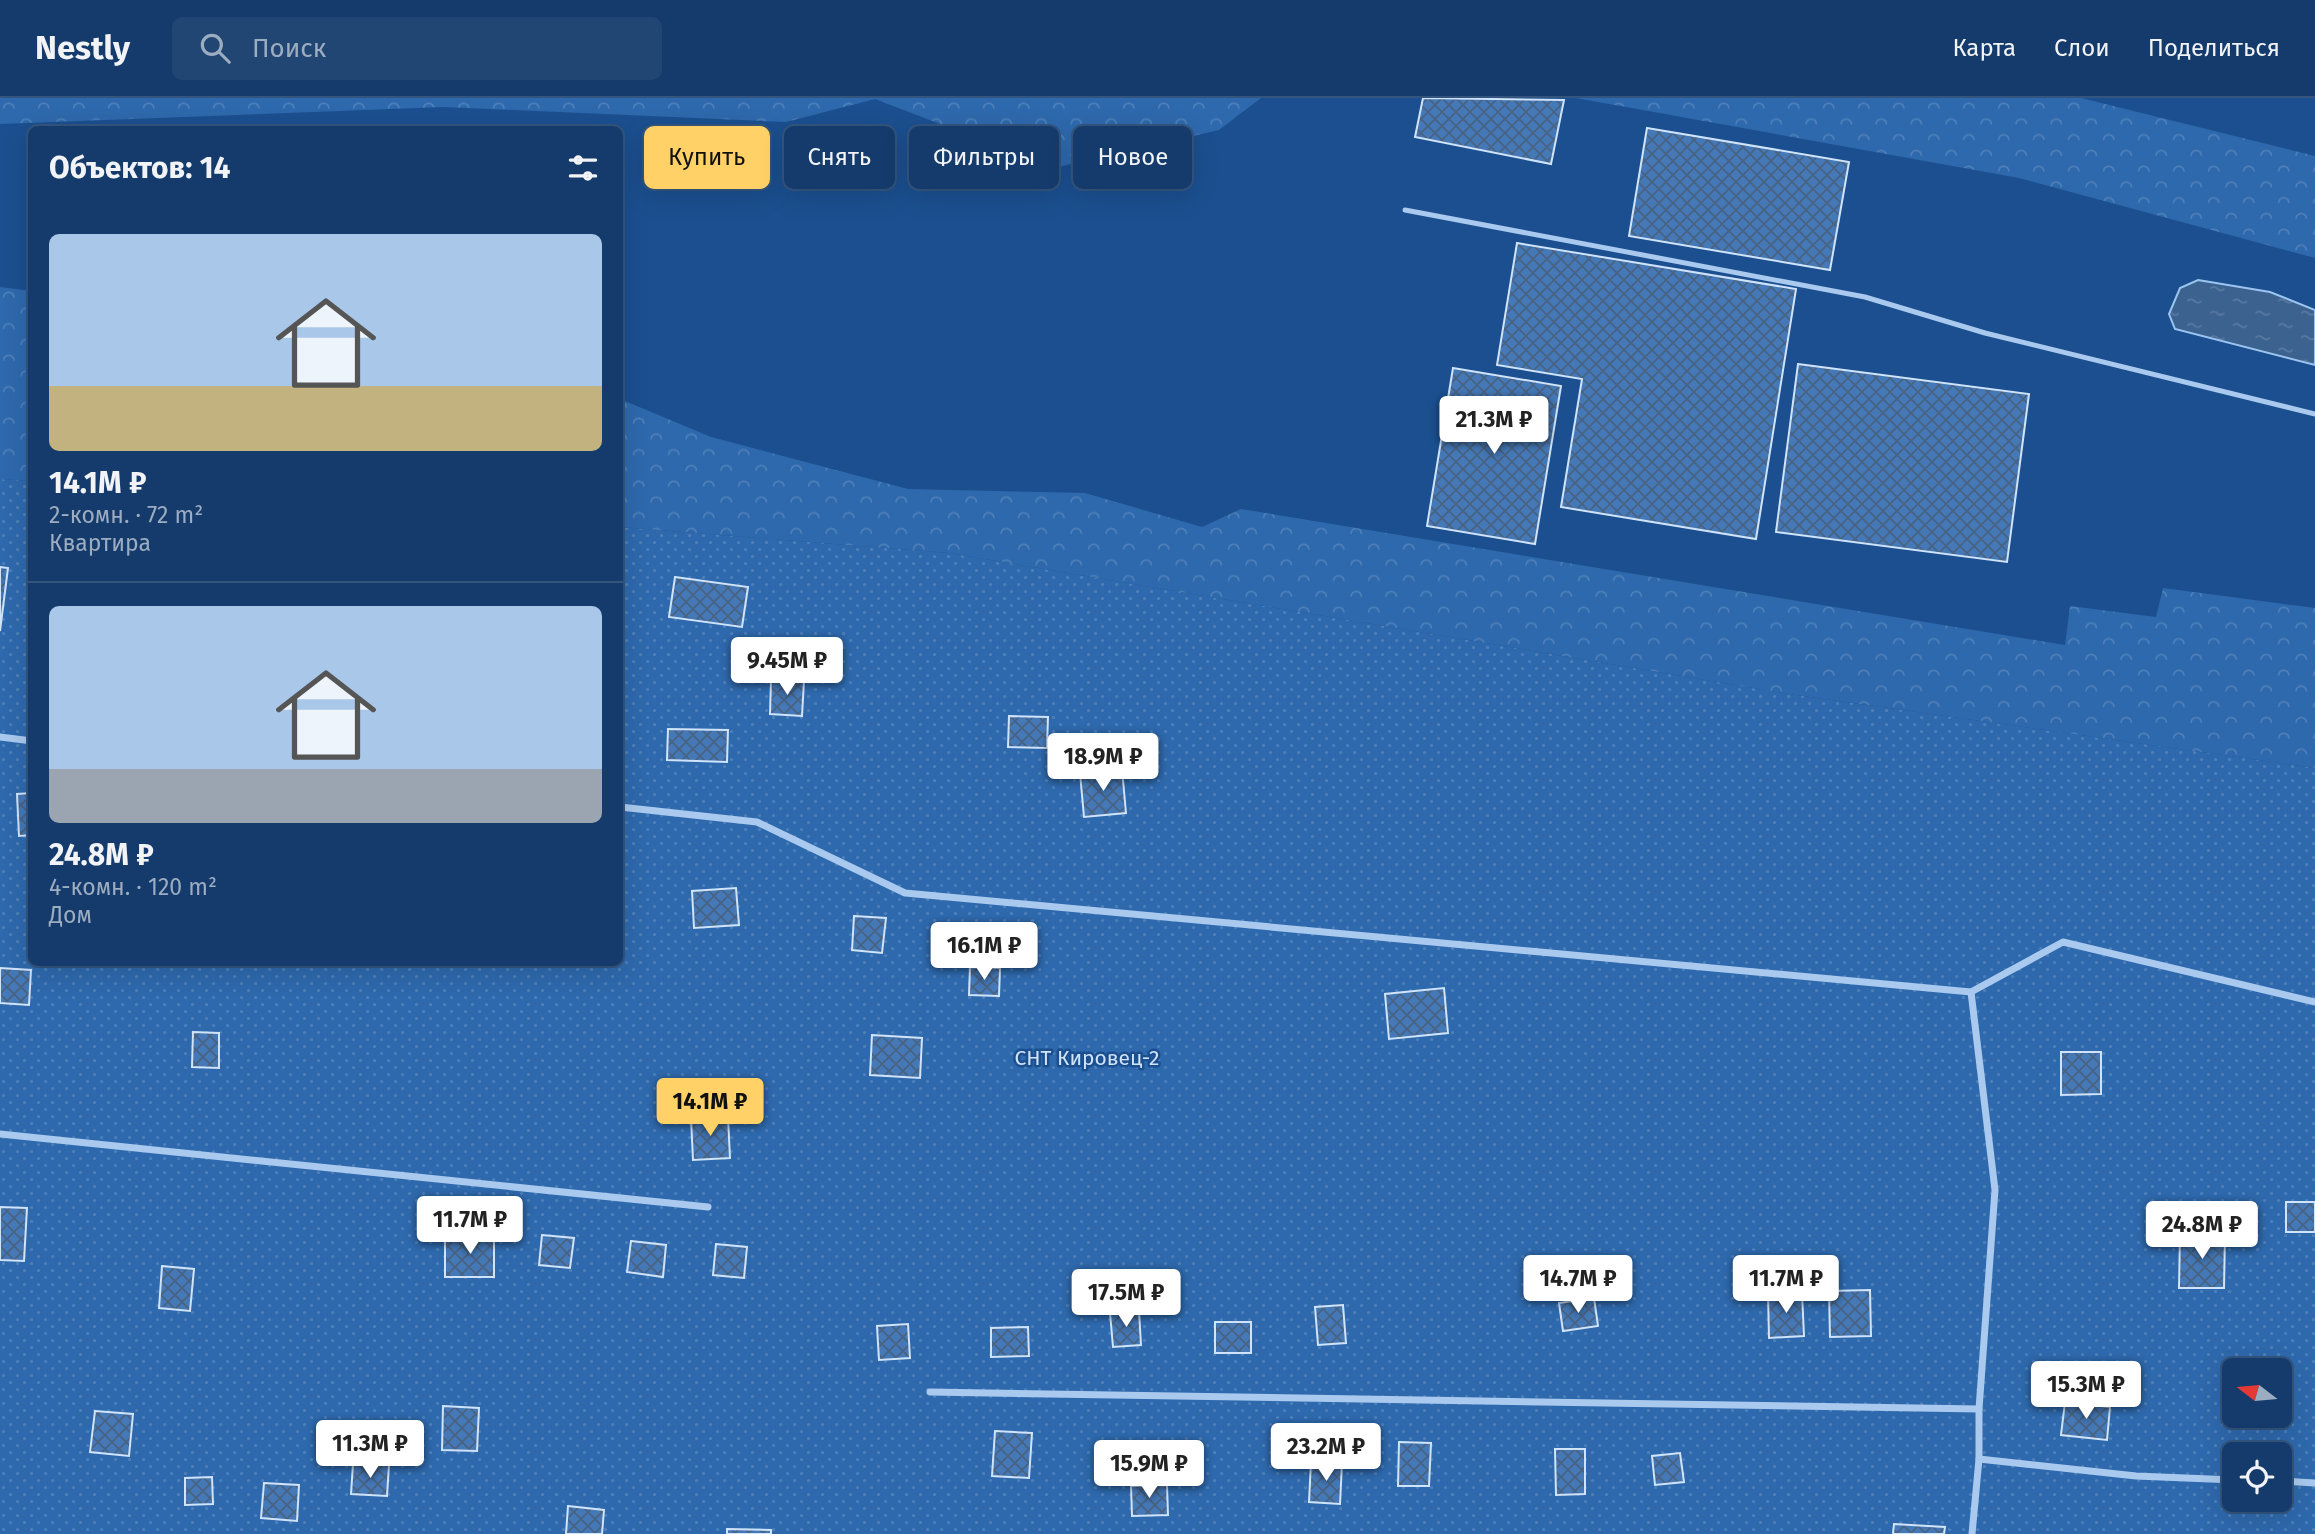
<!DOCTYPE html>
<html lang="ru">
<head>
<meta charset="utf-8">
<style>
  body { margin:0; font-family:"Fira Sans",sans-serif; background:#214673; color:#f1f3f6; height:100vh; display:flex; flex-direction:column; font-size:26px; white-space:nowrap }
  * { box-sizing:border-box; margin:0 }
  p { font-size:23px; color:#9dadc1 }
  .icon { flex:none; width:38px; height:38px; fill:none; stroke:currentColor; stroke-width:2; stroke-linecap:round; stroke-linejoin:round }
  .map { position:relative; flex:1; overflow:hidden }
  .panel { position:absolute; left:28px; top:28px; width:595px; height:840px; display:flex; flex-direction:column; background:#143b6b; border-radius:10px; box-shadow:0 7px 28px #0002,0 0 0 2px #33557e }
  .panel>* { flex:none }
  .guide { position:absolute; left:644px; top:28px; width:665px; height:63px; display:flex; gap:14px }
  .needle { width:46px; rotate:286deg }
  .fabs { position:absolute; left:2222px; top:1260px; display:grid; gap:14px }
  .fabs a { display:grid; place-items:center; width:70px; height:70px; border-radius:10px; background:#143b6b; box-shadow:0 7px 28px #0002,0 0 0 2px #33557e; font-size:35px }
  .price { position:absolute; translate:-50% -60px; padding:0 16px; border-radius:7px; background:#fff; color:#222; font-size:23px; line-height:46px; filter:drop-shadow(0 2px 4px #0008) }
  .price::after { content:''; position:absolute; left:50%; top:42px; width:21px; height:16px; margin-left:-10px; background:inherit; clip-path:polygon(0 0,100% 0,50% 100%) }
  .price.selected { background:#ffd166; color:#111 }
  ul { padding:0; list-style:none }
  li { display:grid; align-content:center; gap:14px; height:371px; padding:0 21px }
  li+li { border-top:2px solid #33557e }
  li span { display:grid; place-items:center; height:217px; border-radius:10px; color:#555 }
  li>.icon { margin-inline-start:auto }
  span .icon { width:126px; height:126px; fill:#fffc; stroke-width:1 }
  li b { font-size:30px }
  h2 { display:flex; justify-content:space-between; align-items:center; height:84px; padding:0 21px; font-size:30px }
  .pill { padding:0 24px; border-radius:10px; background:#143b6b; box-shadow:0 7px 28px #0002,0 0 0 2px #33557e; font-size:24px; line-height:63px }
  .pill.selected { background:#ffd166; color:#111 }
  header { display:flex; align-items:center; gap:42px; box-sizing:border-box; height:98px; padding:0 35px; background:#143b6b; border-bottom:2px solid #33557e }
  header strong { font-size:33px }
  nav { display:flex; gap:38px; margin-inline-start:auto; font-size:24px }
  .search { width:490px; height:63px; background:#214673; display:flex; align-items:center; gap:18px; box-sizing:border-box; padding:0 24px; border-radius:10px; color:#9dadc1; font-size:26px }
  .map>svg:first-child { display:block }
  .grass { fill:url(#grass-dots); fill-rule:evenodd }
  .forest { fill:url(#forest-crowns) }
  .water { fill:url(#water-ripples); stroke:#9cc4f0; stroke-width:2 }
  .building { fill:url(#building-cross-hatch); stroke:#cfe3fa; stroke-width:2 }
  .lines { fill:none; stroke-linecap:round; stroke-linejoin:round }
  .service { stroke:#a9c9ee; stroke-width:5 }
  .minor { stroke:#a9c9ee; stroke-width:7 }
  .labels { text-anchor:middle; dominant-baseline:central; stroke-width:5; stroke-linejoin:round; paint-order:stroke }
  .park-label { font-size:21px; fill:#cfe3fa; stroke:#1b4f8f }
</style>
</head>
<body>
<header>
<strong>Nestly</strong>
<div class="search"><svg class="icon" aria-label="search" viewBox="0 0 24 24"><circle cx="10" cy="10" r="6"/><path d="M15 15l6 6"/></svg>Поиск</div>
<nav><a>Карта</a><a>Слои</a><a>Поделиться</a></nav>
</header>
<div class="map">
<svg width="2315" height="1436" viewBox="0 0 2315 1436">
  <defs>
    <pattern id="grass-dots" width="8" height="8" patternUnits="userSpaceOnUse" patternTransform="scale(1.75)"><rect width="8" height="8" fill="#2e69ad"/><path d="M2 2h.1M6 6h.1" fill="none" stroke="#4d80b9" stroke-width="1.8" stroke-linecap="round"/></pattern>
    <pattern id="forest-crowns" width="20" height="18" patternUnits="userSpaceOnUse" patternTransform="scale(1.75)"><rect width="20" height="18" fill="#2e69ad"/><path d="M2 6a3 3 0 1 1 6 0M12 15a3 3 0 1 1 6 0" fill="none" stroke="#4d80b9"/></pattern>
    <pattern id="water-ripples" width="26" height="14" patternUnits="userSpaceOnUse" patternTransform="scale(1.75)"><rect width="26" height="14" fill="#3c6290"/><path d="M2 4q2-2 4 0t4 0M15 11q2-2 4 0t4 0" fill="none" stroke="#597aa1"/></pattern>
    <pattern id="building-cross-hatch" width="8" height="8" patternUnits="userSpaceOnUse" patternTransform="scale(1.75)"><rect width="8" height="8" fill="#4478b7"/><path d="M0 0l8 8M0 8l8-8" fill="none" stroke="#486282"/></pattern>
  </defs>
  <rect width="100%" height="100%" fill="#1b4f8f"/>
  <path class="grass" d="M 0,381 L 31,383 L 32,864 L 620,864 L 620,429 L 949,455 L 1789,596 L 2315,670 L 2315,1436 L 0,1436 ZM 2235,1272 L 2280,1272 L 2280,1318 L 2235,1318 ZM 2235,1356 L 2280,1356 L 2280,1402 L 2235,1402 Z"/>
  <g class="forest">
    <polygon points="0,0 1261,0 1219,32 1054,70 875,1 786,24 444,9 0,26"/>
    <polygon points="1576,0 2081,0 2315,58 2315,160 2019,80"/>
    <polygon points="0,189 31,193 31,383 0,381"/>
    <polygon points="620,301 711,339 908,391 1085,395 1202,429 1241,411 2065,547 2070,508 2156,519 2163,490 2315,510 2315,670 1789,596 949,455 620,429"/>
  </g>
  <polygon class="water" points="2198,182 2270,194 2315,212 2315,267 2175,231 2169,216 2180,190"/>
  <g class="building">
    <polygon points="1423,0 1564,2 1551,66 1415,39"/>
    <polygon points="1647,30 1849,64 1830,172 1629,138"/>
    <polygon points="1517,145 1796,191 1756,441 1561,409 1582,281 1497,267"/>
    <polygon points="1798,266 2029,296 2007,464 1776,434"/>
    <polygon points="1453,270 1561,288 1535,446 1427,428"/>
    <polygon points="0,469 8,470 0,533"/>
    <polygon points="675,479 748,489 742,529 669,519"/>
    <polygon points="771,581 804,583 802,618 770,616"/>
    <polygon points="1009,618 1048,619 1047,650 1008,649"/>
    <polygon points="668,631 728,632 727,664 667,662"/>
    <polygon points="1122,671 1126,715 1084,719 1080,675"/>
    <polygon points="32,695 32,737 19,738 17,696"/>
    <polygon points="736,790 739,827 694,830 692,793"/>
    <polygon points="854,818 886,820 882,855 852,852"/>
    <polygon points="970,869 1000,870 999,898 969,897"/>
    <polygon points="0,870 31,872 29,907 0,905"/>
    <polygon points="1444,890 1448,935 1389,941 1385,896"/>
    <polygon points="193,934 219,935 219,970 192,969"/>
    <polygon points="872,937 922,940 920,980 870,977"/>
    <polygon points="2061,954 2101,954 2101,996 2061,997"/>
    <polygon points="728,1019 730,1060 693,1062 691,1021"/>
    <rect x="2286" y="1104" width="29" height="30"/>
    <polygon points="0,1109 27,1110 24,1163 0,1162"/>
    <rect x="445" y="1137" width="49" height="42"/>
    <polygon points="542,1137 574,1140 570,1170 539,1167"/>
    <polygon points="2180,1137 2225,1137 2224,1190 2179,1190"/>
    <polygon points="631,1143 666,1147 663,1179 627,1174"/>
    <polygon points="716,1146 747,1149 744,1180 713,1177"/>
    <polygon points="162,1168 194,1171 190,1213 159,1210"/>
    <polygon points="1870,1192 1871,1238 1830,1239 1829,1193"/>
    <polygon points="1802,1195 1804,1238 1769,1240 1768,1196"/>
    <polygon points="1594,1200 1598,1228 1563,1233 1559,1205"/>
    <polygon points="1343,1207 1346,1245 1318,1247 1315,1209"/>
    <polygon points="1139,1213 1141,1247 1113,1249 1110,1215"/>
    <rect x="1215" y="1224" width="36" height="31"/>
    <polygon points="908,1226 910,1260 879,1262 877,1228"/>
    <polygon points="1028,1229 1029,1258 991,1259 991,1230"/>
    <polygon points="2065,1304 2110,1309 2107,1342 2061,1337"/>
    <polygon points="443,1308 479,1310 477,1353 442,1352"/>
    <polygon points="95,1313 133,1316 129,1358 90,1354"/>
    <polygon points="995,1333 1032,1335 1029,1380 992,1378"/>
    <polygon points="1399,1344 1431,1345 1429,1388 1398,1388"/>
    <polygon points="1555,1351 1585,1351 1585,1396 1556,1397"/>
    <polygon points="1680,1355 1684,1384 1655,1387 1652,1358"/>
    <polygon points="1311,1364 1342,1365 1340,1406 1309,1404"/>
    <polygon points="353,1366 389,1367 387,1398 351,1396"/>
    <polygon points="212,1379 213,1406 185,1407 185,1380"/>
    <polygon points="264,1385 299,1387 297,1423 261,1420"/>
    <polygon points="1167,1387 1168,1417 1132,1418 1131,1388"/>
    <polygon points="568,1408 604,1412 602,1436 566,1436"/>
    <polygon points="1894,1426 1945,1429 1944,1436 1893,1436"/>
    <polygon points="727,1431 771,1432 771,1436 727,1436"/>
  </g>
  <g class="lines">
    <polyline class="service" points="1405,112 1865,199 1985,235 2315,316"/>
    <g class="minor">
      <polyline points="0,639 32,643"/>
      <polyline points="620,709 757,724 905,795 1971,894 2063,844 2315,904"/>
      <polyline points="1971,894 1995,1092 1979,1311 1979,1361 1972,1436"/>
      <polyline points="0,1036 708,1109"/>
      <polyline points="930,1294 1979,1311"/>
      <polyline points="1979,1361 2136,1378 2235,1382"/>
      <polyline points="2280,1383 2315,1385"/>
    </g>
  </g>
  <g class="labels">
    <g class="park-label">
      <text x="1087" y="960">СНТ Кировец-2</text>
    </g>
  </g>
</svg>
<div class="fabs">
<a><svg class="needle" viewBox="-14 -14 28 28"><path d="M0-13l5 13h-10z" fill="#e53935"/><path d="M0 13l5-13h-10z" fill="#9dadc1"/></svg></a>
<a><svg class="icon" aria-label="locate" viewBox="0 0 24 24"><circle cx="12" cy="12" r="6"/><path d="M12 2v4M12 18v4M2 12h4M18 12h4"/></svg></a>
</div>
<b class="price" style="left:1494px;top:358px">21.3M ₽</b>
<b class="price" style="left:787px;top:599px">9.45M ₽</b>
<b class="price" style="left:1103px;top:695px">18.9M ₽</b>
<b class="price" style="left:984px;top:884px">16.1M ₽</b>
<b class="price selected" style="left:710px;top:1040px">14.1M ₽</b>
<b class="price" style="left:470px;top:1158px">11.7M ₽</b>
<b class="price" style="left:2202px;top:1163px">24.8M ₽</b>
<b class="price" style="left:1578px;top:1217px">14.7M ₽</b>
<b class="price" style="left:1786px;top:1217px">11.7M ₽</b>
<b class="price" style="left:1126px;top:1231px">17.5M ₽</b>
<b class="price" style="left:2086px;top:1323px">15.3M ₽</b>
<b class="price" style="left:370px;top:1382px">11.3M ₽</b>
<b class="price" style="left:1326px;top:1385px">23.2M ₽</b>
<b class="price" style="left:1149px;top:1402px">15.9M ₽</b>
<div class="guide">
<a class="pill selected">Купить</a>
<a class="pill">Снять</a>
<a class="pill">Фильтры</a>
<a class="pill">Новое</a>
</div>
<section class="panel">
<h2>Объектов: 14<svg class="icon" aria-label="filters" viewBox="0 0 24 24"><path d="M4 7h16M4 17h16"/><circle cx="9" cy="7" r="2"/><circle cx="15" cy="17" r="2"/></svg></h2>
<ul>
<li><span style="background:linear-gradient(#a9c7e8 70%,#c2b280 0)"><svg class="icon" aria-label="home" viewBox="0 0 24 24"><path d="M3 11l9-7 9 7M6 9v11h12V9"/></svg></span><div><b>14.1M ₽</b><p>2-комн. · 72 m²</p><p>Квартира</p></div></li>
<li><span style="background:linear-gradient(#a9c7e8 75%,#9aa5b1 0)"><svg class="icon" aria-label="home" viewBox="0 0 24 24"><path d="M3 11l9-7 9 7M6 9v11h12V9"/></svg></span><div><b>24.8M ₽</b><p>4-комн. · 120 m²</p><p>Дом</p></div></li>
</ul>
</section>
</div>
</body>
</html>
